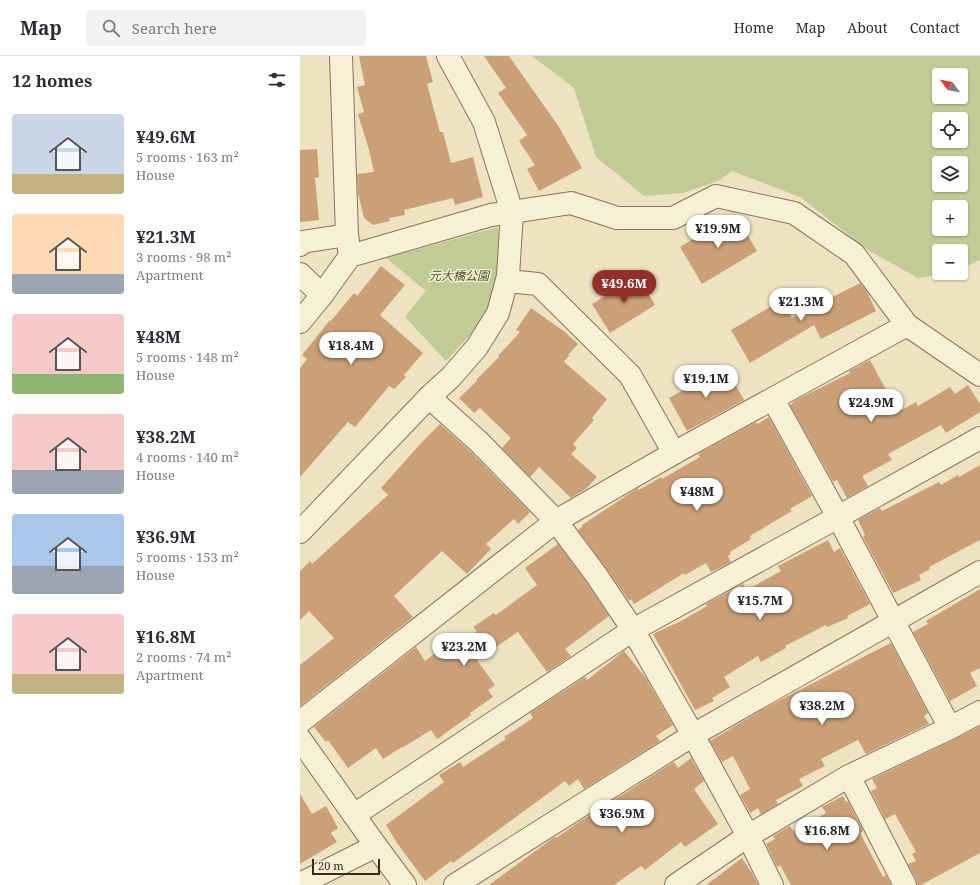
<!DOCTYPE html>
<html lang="en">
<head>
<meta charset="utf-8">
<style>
  body { margin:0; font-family:"Noto Serif","Noto Sans JP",serif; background:#f2f2f3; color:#2b2b33; height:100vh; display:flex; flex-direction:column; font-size:15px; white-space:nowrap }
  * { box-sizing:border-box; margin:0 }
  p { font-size:13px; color:#7c7c81 }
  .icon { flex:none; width:22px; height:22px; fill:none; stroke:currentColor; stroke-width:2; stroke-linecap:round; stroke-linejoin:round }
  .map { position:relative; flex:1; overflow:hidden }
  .panel { display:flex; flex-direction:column; background:#fff; width:300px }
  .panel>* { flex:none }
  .needle { width:26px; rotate:302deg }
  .controls { position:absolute; left:632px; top:12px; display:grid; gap:8px }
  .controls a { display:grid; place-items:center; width:36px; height:36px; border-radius:4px; background:#fff; box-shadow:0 1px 3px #0004; font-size:20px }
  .scale { position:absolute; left:12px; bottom:10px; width:68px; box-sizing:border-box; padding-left:4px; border:2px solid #362b1d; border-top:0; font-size:11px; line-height:14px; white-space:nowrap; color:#362b1d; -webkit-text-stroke:3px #f5edd1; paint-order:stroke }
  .price { position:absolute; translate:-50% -34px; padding:0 9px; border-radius:14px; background:#fff; color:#222; font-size:13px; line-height:26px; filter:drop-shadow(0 1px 2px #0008) }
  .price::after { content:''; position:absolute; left:50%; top:24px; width:12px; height:9px; margin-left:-6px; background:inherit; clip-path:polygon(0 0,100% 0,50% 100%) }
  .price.on { background:#953029; color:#fff }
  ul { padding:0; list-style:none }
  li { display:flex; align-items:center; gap:12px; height:100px; padding:0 12px }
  li span { display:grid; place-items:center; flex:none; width:112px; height:80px; border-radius:4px; color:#555 }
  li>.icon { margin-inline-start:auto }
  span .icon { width:48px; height:48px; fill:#fffc; stroke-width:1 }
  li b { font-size:17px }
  h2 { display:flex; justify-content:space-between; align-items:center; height:48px; padding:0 12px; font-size:17px }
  header { display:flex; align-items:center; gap:24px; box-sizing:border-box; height:56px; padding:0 20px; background:#fff; border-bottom:1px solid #e1e1e2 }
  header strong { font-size:19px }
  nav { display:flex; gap:22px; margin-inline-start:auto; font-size:14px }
  .search { width:280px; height:36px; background:#f2f2f3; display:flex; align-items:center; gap:10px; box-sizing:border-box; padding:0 14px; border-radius:4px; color:#7c7c81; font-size:15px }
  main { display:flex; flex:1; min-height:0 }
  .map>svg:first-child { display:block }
  .green { fill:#c1cb95; fill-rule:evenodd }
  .building { fill:#cba077 }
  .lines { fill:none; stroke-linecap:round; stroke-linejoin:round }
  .minor-casing { stroke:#877459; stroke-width:24 }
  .minor { stroke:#f8f0d4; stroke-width:22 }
  .labels { text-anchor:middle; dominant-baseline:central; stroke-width:3; stroke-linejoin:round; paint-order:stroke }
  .park-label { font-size:12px; font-style:italic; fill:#445324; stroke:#f5edd1 }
</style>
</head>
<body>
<header>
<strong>Map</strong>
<div class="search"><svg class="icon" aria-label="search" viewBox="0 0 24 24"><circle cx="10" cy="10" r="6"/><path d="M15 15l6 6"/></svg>Search here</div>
<nav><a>Home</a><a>Map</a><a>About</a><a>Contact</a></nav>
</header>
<main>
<section class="panel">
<h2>12 homes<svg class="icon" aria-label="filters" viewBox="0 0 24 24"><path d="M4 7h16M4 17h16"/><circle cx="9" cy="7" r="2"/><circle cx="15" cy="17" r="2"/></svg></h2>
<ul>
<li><span style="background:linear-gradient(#c9d6e8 75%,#c2b280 0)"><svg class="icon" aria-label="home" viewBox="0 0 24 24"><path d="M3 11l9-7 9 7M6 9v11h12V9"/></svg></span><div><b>¥49.6M</b><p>5 rooms · 163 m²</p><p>House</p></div></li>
<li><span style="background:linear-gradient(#ffd9b3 75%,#9aa5b1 0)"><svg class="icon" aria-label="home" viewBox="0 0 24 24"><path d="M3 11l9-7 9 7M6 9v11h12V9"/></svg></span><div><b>¥21.3M</b><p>3 rooms · 98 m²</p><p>Apartment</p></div></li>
<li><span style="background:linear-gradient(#f6c9c9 75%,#8fb573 0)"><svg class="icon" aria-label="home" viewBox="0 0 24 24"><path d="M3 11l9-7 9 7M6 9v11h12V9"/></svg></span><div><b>¥48M</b><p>5 rooms · 148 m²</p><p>House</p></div></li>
<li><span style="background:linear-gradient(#f6c9c9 70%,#9aa5b1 0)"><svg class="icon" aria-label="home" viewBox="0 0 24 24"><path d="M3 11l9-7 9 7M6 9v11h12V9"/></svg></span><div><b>¥38.2M</b><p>4 rooms · 140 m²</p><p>House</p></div></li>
<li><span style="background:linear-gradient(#a9c7e8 65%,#9aa5b1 0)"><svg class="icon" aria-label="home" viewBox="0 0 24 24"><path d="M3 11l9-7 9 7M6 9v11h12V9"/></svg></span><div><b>¥36.9M</b><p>5 rooms · 153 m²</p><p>House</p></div></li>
<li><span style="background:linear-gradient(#f6c9c9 75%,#c2b280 0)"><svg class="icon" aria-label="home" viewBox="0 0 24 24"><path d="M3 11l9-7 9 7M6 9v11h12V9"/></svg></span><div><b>¥16.8M</b><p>2 rooms · 74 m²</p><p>Apartment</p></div></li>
</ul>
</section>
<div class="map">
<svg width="680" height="829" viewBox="0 0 680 829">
  <rect width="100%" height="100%" fill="#ede3c1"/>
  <g class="green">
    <path d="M 232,0 L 680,0 L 680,204 L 661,213 L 661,195 L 639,195 L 639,217 L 650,217 L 618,222 L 568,194 L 500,141 L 432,115 L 418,125 L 383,137 L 344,140 L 296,101 L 274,32 ZM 639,19 L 661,19 L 661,41 L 639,41 ZM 639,63 L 661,63 L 661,85 L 639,85 ZM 639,107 L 661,107 L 661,129 L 639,129 ZM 639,151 L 661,151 L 661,173 L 639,173 Z"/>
    <polygon points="198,171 199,198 195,227 189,251 171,278 146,305 105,261 126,235 86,202"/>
  </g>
  <g class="building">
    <polygon points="59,0 126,0 133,26 127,28 140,76 143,76 151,107 173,101 183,141 155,149 153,142 104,154 105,159 89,162 90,165 73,169 64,162 58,137 57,118 74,116 69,94 58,58 64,56 57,31 65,29"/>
    <polygon points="184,0 209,0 259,71 282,112 239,135 227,113 235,109 219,85 227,79 198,37 206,32"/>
    <polygon points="17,93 19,121 15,122 19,164 0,166 0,94"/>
    <polygon points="435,158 457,195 402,228 380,191"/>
    <polygon points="81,210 105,229 80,259 123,297 104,319 106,321 94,333 89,330 55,371 48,366 0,421 0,312 7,303 2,299 30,264 31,265 54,237 57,240"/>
    <polygon points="338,220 355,249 310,277 292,248"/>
    <polygon points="560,227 566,234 576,255 521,283 514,269 450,307 431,274 482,244 492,262"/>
    <polygon points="231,252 265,276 278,288 268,299 269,300 264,306 307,343 292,362 294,364 273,388 277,392 271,398 297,421 287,432 271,442 239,411 230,421 202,392 211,382 180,352 174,357 159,342 177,325 176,324 199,301 198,300 220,276 216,274"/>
    <polygon points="570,304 598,356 616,346 618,350 650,331 655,338 668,329 680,348 680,356 646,377 641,369 588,398 592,404 562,420 568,430 547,442 537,424 533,426 490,349 494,346 494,345 550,317 549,315"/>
    <polygon points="425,311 444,344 387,375 369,342"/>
    <polygon points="469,361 512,440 490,453 492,455 450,480 451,483 430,496 431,498 428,500 431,506 411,516 406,507 385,519 384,517 334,548 331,543 329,545 307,513 278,474 283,470 282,469 338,432 339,434 361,421 362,423 400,401 398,398 456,366 457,368"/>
    <polygon points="140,368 170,395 230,456 218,468 214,463 186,488 191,493 167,518 142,495 94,540 113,561 0,650 0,609 34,582 9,555 0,564 0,515 10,505 12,508 88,439 81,432 122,386"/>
    <polygon points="680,409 680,484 629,511 630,513 619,519 621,524 593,537 563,481 565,479 558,464 580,452 582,455 639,426 641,429 658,419 659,421"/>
    <polygon points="528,484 534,496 540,492 570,548 547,560 548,562 527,571 526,569 485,590 486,592 461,606 458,600 424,621 430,631 412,642 414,645 395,654 353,578 383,564 407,550 406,548 443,528 447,534 481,515 478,510"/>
    <polygon points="258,488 287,527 309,560 265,593 271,600 247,616 218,576 177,604 195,629 188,634 193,641 170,657 171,659 137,683 131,674 102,692 102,691 83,703 76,692 48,712 28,684 26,686 14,671 116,591 125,605 134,598 138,602 177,575 173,571 194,557 196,559 237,529 225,512"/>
    <polygon points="680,533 680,612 670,617 677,630 650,645 613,576 628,568 626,565"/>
    <polygon points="591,587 628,657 624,660 629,668 566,698 558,684 521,703 525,710 499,723 503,730 476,744 478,748 461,758 458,752 450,757 440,739 450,733 433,700 422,706 410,685 467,651 569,598"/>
    <polygon points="324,595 346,622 373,669 356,680 360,685 284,733 278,723 269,730 265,725 153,807 151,805 125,825 97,787 86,769 144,726 139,719 160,706 163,711 206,683 204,681 233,662 230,657 285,621 287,624"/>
    <polygon points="680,670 680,797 621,829 617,829 616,823 608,808 616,805 612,798 616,796 595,758 585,763 571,735 577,732 572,723 655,683"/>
    <polygon points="391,702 404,725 394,733 418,768 385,791 381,786 345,814 341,810 314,829 189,829 253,782 255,781 256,782 279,766 374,706 378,712"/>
    <polygon points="0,738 12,758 26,750 38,772 31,777 37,786 0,808"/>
    <polygon points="543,740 546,746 548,745 563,775 560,777 583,821 586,819 591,829 491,829 480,809 477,811 466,788 475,783 473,780 490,770 493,775 526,757 522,751"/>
    <polygon points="442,802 452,817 458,829 406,829"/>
  </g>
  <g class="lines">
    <defs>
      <g id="minor">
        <polyline points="41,0 47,179 50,200"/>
        <polyline points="0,189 2,186 47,179"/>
        <polyline points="0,218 22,239 50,200 191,159 212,156 271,147 317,162 373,162 416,140 494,157 554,198 607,269 680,319"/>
        <polyline points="207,225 238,228 330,319 374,397"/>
        <polyline points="0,266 22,239"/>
        <polyline points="129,341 179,386 256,465 297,520 333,574 393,679 448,780 472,829"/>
        <polyline points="473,343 538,461 650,672"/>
        <polyline points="0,476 129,341 151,321 177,291 198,257 208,220 212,156 184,66 148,0"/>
        <polyline points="0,666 256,465 374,397 607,269"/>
        <polyline points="0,683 76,790 105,829"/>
        <polyline points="549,720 605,829"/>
        <polyline points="54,759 333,574 538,461 680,382"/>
        <polyline points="0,828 76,790"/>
        <polyline points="155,829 393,679 680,516"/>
        <polyline points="376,829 448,780 549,720 650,672 680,656"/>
      </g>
    </defs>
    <use href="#minor" class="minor-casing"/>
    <use href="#minor" class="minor"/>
  </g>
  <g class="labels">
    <g class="park-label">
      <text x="159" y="219">元大橋公園</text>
    </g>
  </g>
</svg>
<div class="controls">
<a><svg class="needle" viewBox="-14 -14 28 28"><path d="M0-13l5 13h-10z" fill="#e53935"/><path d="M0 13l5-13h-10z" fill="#7c7c81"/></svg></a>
<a><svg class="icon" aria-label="locate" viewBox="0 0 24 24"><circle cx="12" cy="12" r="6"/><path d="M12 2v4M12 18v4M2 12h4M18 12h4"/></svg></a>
<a><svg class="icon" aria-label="layers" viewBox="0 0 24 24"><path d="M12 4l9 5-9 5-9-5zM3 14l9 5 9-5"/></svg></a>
<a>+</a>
<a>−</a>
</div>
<div class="scale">20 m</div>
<b class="price" style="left:418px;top:193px">¥19.9M</b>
<b class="price on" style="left:324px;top:248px">¥49.6M</b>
<b class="price" style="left:501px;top:266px">¥21.3M</b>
<b class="price" style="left:51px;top:310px">¥18.4M</b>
<b class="price" style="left:406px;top:343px">¥19.1M</b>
<b class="price" style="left:571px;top:367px">¥24.9M</b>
<b class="price" style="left:397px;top:456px">¥48M</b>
<b class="price" style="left:460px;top:565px">¥15.7M</b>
<b class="price" style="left:164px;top:611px">¥23.2M</b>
<b class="price" style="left:522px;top:670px">¥38.2M</b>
<b class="price" style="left:322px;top:778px">¥36.9M</b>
<b class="price" style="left:527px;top:795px">¥16.8M</b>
</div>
</main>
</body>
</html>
